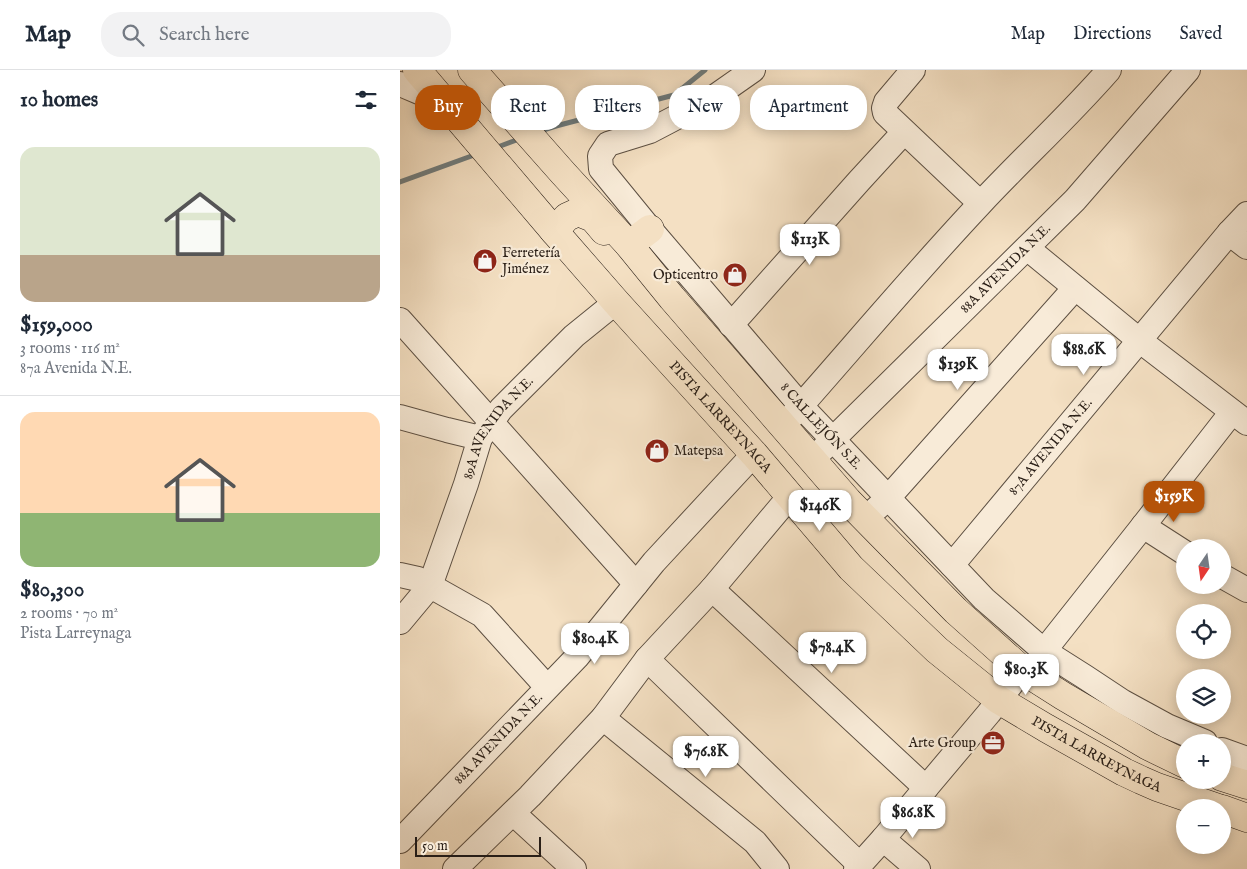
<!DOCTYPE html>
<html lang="en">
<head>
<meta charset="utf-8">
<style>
  body { margin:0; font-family:"IM FELL English",serif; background:#f2f2f3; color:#1f2937; height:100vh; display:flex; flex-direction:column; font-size:19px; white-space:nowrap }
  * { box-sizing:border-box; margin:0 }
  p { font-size:16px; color:#747a83 }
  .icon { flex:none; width:28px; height:28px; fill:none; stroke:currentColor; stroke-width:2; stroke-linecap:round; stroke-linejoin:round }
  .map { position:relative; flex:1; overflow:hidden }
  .side { display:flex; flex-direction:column; background:#fff; width:400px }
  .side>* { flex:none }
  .hud { position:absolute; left:15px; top:15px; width:475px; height:45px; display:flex; gap:10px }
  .needle { width:32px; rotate:193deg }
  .controls { position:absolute; left:776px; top:469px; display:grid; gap:10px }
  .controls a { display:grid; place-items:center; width:55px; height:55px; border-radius:50%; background:#fff; box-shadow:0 2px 12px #0003; font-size:25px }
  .scale { position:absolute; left:15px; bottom:12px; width:126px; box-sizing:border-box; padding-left:5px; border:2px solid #2a1f17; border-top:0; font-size:14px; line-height:18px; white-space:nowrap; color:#2a1f17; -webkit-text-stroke:4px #f8ebd8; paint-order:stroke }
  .price { position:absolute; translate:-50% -42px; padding:0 11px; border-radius:10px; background:#fff; color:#222; font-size:16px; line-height:32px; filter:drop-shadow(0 1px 2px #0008) }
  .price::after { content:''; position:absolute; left:50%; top:30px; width:15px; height:11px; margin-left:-8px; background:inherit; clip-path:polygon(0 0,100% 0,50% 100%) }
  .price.current { background:#b45309; color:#fff }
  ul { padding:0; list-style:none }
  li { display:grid; align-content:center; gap:10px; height:265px; padding:0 20px }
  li+li { border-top:1px solid #e0e1e3 }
  li span { display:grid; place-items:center; height:155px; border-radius:15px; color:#555 }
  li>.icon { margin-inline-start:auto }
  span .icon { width:90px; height:90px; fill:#fffc; stroke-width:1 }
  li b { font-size:21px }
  h2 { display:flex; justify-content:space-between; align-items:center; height:60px; padding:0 20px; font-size:21px }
  .chip { padding:0 18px; border-radius:20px; background:#fff; box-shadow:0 2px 12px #0003; font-size:18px; line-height:45px }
  .chip.current { background:#b45309; color:#fff }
  header { display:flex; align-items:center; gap:30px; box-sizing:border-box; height:70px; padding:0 25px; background:#fff; border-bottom:1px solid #e0e1e3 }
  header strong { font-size:24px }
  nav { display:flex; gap:28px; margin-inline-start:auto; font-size:18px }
  .search { width:350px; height:45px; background:#f2f2f3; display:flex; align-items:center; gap:12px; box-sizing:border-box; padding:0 18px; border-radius:20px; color:#747a83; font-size:19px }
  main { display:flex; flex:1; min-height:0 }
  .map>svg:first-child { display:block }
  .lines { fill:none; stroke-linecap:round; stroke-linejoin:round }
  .stream { stroke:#717c7c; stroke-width:5 }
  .minor-casing { stroke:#5c4f42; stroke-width:26 }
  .major-casing { stroke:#2a1f17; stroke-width:29 }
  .minor { stroke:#f8ebd8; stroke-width:24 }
  .major { stroke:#f4e0c3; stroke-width:28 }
  .labels { text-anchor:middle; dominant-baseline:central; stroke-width:4.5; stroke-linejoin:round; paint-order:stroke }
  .poi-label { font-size:14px; fill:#2a1f17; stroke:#f8ebd8; text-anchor:start }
  .street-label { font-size:14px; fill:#2a1f17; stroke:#f8ebd8 }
</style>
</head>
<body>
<header>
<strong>Map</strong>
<div class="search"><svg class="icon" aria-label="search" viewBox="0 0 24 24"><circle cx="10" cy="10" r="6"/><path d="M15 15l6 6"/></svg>Search here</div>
<nav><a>Map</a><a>Directions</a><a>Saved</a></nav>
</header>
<main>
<section class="side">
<h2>10 homes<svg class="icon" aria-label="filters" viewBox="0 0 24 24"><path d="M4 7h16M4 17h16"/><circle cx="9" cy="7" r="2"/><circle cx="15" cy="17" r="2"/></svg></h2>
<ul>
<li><span style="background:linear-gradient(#dfe7d0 70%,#b9a48a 0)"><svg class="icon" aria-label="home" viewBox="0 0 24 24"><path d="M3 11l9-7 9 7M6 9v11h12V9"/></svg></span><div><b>$159,000</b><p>3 rooms · 116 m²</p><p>87a Avenida N.E.</p></div></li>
<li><span style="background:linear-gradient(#ffd9b3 65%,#8fb573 0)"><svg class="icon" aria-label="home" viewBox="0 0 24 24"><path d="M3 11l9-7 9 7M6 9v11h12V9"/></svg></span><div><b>$80,300</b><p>2 rooms · 70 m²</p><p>Pista Larreynaga</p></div></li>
</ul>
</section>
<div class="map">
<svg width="847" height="799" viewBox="0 0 847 799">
  <rect width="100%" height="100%" fill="#f4e0c3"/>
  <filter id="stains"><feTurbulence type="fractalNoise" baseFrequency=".004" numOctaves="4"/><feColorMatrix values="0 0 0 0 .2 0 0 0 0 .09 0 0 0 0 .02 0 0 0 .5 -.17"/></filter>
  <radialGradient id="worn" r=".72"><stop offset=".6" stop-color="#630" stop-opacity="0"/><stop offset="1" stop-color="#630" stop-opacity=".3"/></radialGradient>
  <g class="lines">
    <g class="stream">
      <polyline points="137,62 156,56 274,25 305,0"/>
      <polyline points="95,78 122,68"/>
      <polyline points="0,112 77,84"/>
    </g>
    <defs>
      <g id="minor">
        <path id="s1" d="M 353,0 L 313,28 L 250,61 L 208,74 L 200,86 L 201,99 L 250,159 L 401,336 L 584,529 L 644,581 L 685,607 L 723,632 L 767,656 L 805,672"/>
        <polyline points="513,0 486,32 484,38 485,43 580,133"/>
        <polyline points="0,14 19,22 43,30"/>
        <polyline points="829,163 847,177"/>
        <polyline points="627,178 739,270 847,353"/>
        <polyline points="0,250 236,514"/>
        <polyline points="331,255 459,111 504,62"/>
        <polyline points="0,347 47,360 80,368"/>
        <path d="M 391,347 C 454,276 515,203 580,134 C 622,89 668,47 709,0"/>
        <path id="s2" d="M 422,380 L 675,130 L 788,0"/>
        <polyline points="476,439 488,428 675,218"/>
        <polyline points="743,456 785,483"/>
        <path id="s3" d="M 552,495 L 829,163 L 847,144"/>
        <polyline points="0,505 18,509 82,545 147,617"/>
        <polyline points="822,506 847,520"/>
        <polyline points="312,519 526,718"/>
        <path id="s4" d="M 0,552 L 30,516 L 66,414 L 80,368 L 101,339 L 174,266 L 216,232"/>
        <polyline points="644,581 743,456 832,342"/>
        <polyline points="247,589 460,795"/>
        <polyline points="203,648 355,772 377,799"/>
        <polyline points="822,680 847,689"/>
        <polyline points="113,743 174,799"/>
        <polyline points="483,769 518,799"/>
        <path id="s5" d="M 0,771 L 177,587 L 254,492 L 354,384"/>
        <polyline points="55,799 130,726 203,648 247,589 312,519 390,426"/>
        <polyline points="456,799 483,769 589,643 622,600"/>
      </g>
      <g id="major">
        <path id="s6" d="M 17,0 L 154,161 L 216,232 L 354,384 L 451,498 L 537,580 L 599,630 L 646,658 L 724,702 L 741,710 L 757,717 L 818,738"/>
        <polyline points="72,0 163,103 229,175 272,228 448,431 556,541 622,600 663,626 748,676 785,694"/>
        <polyline points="154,161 167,147 178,142 193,148 204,161"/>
        <polyline points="229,175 250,159"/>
        <polyline points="822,707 847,715"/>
        <polyline points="822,739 847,748"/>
      </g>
    </defs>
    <use href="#minor" class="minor-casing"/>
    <use href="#major" class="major-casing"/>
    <use href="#minor" class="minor"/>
    <use href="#major" class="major"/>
  </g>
  <defs>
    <symbol id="shop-disc" viewBox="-11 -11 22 22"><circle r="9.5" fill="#8f2418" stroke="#f8ebd8"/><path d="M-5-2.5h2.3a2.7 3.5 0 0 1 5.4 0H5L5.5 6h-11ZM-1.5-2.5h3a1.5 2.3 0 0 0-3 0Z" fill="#fff"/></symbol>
    <symbol id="office-disc" viewBox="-11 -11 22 22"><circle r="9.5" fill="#8f2418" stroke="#f8ebd8"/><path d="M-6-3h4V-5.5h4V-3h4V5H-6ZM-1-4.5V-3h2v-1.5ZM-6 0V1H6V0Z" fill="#fff"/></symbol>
  </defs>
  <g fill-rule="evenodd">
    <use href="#shop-disc" x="71" y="177" width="28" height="28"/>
    <use href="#shop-disc" x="321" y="191" width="28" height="28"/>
    <use href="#shop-disc" x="243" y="367" width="28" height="28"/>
    <use href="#office-disc" x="579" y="659" width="28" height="28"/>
  </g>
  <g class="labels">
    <g class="poi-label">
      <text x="102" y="183">Ferretería<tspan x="102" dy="16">Jiménez</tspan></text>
      <text x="318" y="205" text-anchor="end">Opticentro</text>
      <text x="274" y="381">Matepsa</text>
      <text x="576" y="673" text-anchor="end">Arte Group</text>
    </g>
    <g class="street-label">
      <text stroke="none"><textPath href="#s2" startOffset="258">88A AVENIDA N.E.</textPath></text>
      <text stroke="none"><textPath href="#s6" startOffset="461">PISTA LARREYNAGA</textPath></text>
      <text stroke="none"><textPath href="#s1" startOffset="530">8 CALLEJÓN S.E.</textPath></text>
      <text stroke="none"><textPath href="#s4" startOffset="221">89A AVENIDA N.E.</textPath></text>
      <text stroke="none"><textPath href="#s3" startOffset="154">87A AVENIDA N.E.</textPath></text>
      <text stroke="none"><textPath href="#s5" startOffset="142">88A AVENIDA N.E.</textPath></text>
      <text stroke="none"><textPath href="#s6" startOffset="971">PISTA LARREYNAGA</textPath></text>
    </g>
  </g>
  <rect width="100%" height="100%" filter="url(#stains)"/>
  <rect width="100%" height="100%" fill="url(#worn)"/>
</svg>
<div class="controls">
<a><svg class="needle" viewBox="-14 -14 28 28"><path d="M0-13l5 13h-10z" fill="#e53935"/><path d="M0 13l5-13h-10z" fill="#747a83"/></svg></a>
<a><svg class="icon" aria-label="locate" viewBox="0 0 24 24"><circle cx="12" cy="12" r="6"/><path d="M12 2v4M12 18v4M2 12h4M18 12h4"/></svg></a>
<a><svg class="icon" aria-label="layers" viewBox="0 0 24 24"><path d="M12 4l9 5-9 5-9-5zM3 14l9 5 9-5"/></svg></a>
<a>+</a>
<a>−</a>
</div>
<div class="scale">50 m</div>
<b class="price" style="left:410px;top:196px">$113K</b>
<b class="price" style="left:684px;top:306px">$88.6K</b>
<b class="price" style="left:558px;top:321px">$139K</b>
<b class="price current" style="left:774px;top:453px">$159K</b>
<b class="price" style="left:420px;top:462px">$146K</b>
<b class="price" style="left:195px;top:595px">$80.4K</b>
<b class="price" style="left:432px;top:604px">$78.4K</b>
<b class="price" style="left:626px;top:626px">$80.3K</b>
<b class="price" style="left:306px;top:708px">$76.8K</b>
<b class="price" style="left:513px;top:769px">$86.8K</b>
<div class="hud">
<a class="chip current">Buy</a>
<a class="chip">Rent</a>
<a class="chip">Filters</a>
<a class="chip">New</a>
<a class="chip">Apartment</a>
</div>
</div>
</main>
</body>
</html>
